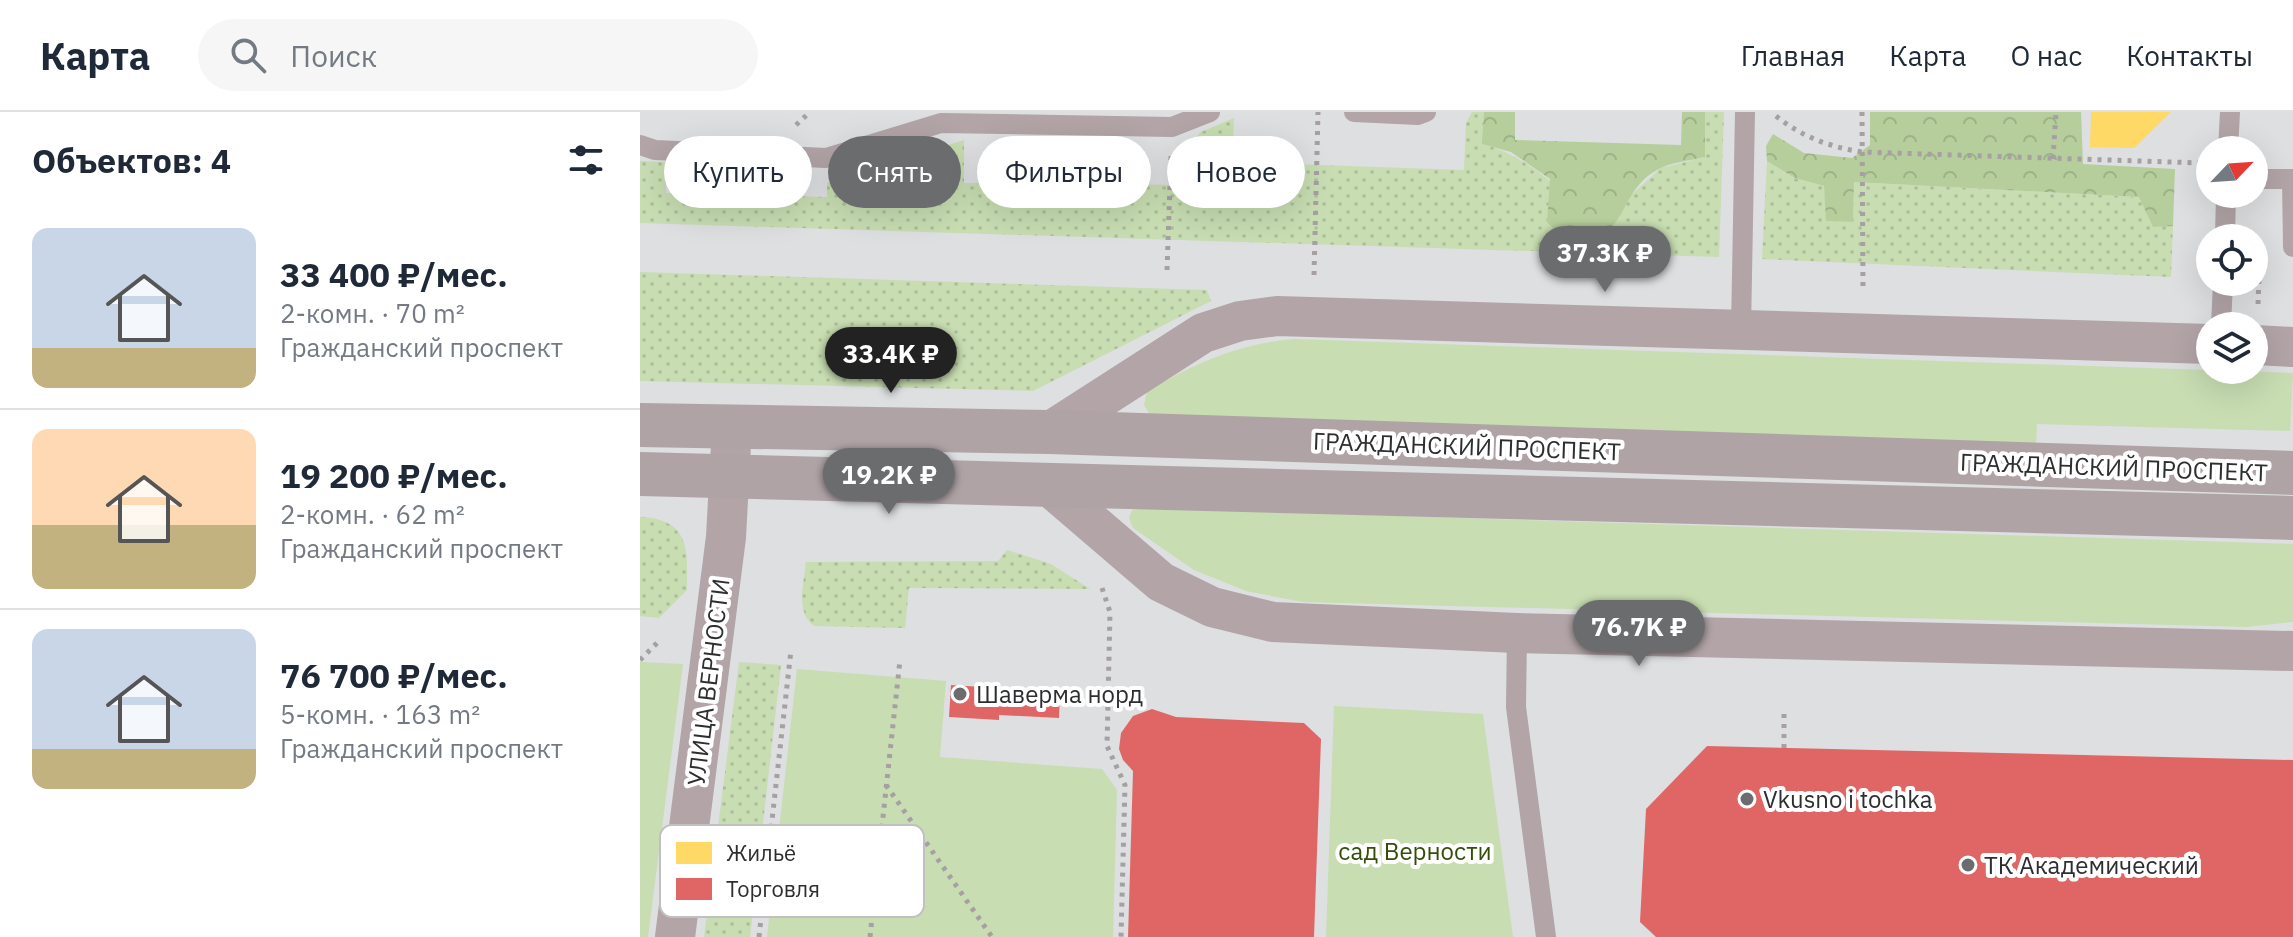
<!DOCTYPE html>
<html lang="ru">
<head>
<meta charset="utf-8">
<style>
  body { margin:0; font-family:"IBM Plex Sans",sans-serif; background:#f6f6f7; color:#1f2937; height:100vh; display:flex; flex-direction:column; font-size:30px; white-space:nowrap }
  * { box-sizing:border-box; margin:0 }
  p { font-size:26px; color:#747a83 }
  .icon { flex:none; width:44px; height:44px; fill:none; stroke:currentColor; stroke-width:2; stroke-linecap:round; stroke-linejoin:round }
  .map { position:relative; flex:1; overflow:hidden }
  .panel { display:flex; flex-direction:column; background:#fff; width:640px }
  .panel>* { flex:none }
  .hud { position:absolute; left:24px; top:24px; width:760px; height:72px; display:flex; gap:16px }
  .needle { width:52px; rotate:65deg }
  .fabs { position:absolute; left:1556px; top:24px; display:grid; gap:16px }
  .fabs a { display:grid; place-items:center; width:72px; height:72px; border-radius:50%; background:#fff; box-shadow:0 8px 32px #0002; font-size:40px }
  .price { position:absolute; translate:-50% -68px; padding:0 18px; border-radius:28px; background:#6b6c6e; color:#fff; font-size:26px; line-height:52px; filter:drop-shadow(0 2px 4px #0008) }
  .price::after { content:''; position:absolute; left:50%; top:48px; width:24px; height:18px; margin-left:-12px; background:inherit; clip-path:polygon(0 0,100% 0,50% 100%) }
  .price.on { background:#222; color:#fff }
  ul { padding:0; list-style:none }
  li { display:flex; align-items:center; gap:24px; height:200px; padding:0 32px }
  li+li { border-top:2px solid #e0e1e3 }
  li span { display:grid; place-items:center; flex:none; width:224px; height:160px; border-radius:16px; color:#555 }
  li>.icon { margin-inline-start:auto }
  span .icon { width:96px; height:96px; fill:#fffc; stroke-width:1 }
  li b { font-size:34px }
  h2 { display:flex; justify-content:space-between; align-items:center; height:96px; padding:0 32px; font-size:34px }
  .chip { padding:0 28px; border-radius:36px; background:#fff; box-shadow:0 8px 32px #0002; font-size:28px; line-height:72px }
  .chip.on { background:#6b6c6e; color:#fff }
  header { display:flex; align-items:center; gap:48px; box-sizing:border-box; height:112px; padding:0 40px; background:#fff; border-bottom:2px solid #e0e1e3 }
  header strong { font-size:38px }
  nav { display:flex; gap:44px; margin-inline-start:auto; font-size:28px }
  .search { width:560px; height:72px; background:#f6f6f7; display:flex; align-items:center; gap:20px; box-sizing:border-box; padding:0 28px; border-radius:44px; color:#747a83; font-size:30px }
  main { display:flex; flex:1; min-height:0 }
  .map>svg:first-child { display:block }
  .grass { fill:url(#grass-dots) }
  .forest { fill:url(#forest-crowns) }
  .park { fill:#c8ddb2 }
  .homes { fill:#ffd966 }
  .shops { fill:#e06666 }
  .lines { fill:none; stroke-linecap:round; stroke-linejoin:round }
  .path { stroke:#a7a0a3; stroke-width:5; stroke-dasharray:4 6; stroke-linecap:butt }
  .service { stroke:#b2a4a7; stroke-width:20 }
  .minor { stroke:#b2a4a7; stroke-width:40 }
  .secondary { stroke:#afa3a6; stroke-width:44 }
  .poi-dot { fill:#6b6c6e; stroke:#fff; stroke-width:3 }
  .labels { text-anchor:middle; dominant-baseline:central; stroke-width:8; stroke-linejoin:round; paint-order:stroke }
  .street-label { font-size:24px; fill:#2d2e30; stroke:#fff }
  .poi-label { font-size:24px; fill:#2d2e30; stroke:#fff; text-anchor:start }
  .park-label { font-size:24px; fill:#344e09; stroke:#fff }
  .key { fill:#fff; stroke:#c0c0c1; stroke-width:2 }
  .key-label { font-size:22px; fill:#2d2e30 }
</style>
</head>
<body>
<header>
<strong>Карта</strong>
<div class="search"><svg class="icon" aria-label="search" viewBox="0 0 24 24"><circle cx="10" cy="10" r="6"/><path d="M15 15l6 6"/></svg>Поиск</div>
<nav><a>Главная</a><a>Карта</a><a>О нас</a><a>Контакты</a></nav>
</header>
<main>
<section class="panel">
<h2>Объектов: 4<svg class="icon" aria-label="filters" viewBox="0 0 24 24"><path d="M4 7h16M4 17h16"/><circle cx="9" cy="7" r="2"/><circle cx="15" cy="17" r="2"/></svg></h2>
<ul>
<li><span style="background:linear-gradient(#c9d6e8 75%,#c2b280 0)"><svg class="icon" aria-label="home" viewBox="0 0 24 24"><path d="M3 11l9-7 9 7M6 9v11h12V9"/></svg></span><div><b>33 400 ₽/мес.</b><p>2-комн. · 70 m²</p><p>Гражданский проспект</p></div></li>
<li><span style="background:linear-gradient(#ffd9b3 60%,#c2b280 0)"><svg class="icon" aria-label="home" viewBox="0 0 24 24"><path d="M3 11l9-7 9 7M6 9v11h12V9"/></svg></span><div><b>19 200 ₽/мес.</b><p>2-комн. · 62 m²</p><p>Гражданский проспект</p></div></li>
<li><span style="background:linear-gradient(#c9d6e8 75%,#c2b280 0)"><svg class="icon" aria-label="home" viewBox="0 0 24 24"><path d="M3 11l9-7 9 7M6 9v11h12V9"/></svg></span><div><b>76 700 ₽/мес.</b><p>5-комн. · 163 m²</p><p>Гражданский проспект</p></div></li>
</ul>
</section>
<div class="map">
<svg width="1653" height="825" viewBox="0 0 1653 825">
  <defs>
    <pattern id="grass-dots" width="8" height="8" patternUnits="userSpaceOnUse" patternTransform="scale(2)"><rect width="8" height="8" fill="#c8ddb2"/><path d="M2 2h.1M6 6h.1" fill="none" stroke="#acbe99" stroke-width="1.8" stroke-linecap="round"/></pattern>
    <pattern id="forest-crowns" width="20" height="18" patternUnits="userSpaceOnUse" patternTransform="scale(2)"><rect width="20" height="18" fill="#b6ce9c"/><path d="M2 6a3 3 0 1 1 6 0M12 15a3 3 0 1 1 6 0" fill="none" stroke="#9db187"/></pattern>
  </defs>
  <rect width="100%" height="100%" fill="#dddfe1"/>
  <g class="grass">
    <path d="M 832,0 L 844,0 L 843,32 C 895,47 930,86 968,123 L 990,84 L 1021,56 L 1065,45 L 1065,0 L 1084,0 L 1079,145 L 0,111 L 0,49 L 26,50 L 26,81 L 187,85 L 187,71 L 324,28 L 324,71 L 551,73 L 551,30 L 561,20 L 594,6 L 592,50 L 824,58 L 826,11 Z"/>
    <polygon points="1127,49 1155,66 1184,74 1187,109 1213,110 1214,70 1500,85 1513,114 1533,114 1531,165 1122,147"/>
    <polygon points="0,160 567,178 571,189 393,279 0,269"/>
    <path d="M 0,405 C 50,407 48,438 47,478 L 19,506 L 0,504 Z"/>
    <path d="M 367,438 L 411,452 L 450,477 L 269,476 L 265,516 L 174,514 C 155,500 164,471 166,450 L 358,449 Z"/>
    <polygon points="99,550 141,553 110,825 64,825"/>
  </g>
  <g class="forest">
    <path d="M 844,0 L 875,0 L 875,28 L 1041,33 L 1042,0 L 1065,0 L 1065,45 C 1052,48 1035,50 1023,55 C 973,77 994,131 928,131 L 907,110 L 910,67 L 871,40 L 842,32 Z"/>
    <polygon points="1230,0 1441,0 1443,52 1535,57 1533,114 1513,115 1499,85 1214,70 1213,110 1186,109 1184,74 1155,66 1127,49 1126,34 1133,22 1164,41 1212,46 1230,33"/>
  </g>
  <g class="park">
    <path d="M 654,227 L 1653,261 L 1650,319 L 1397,312 L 1396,334 L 512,306 L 504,293 L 507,280 C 551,252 602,231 654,227 Z"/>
    <polygon points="502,396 1653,432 1653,510 1606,515 663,490 606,479 554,458 493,416 489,406 492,398"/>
    <polygon points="0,550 43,552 8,825 0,825"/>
    <polygon points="157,557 306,569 300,645 462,657 477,678 473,825 127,825"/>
    <polygon points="694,594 843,602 873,825 686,825"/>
  </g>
  <polygon class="homes" points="1451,0 1531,0 1494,36 1450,35"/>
  <g class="shops">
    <polygon points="311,573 420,580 419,606 359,603 359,608 309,605"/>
    <polygon points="512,597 536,605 664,611 681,627 674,825 488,825 493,659 483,648 479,637 481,621 493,604"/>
    <polygon points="1067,634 1653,648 1653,825 1016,825 1000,810 1006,697"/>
  </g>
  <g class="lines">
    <g class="path">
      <polyline points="1222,0 1223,180"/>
      <path d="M 1136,4 C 1162,25 1190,35 1222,40 L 1561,51"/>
      <polyline points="156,13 170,0"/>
      <polyline points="1413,47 1416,0"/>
      <polyline points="527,158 531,44"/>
      <polyline points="674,163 678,0"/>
      <polyline points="1618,192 1620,138"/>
      <polyline points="462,476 470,500 467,634 485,673 481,825"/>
      <polyline points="0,548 21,527"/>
      <polyline points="1144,602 1144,636"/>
      <polyline points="246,673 352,825"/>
      <polyline points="119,825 151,538"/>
      <polyline points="230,825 260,548"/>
    </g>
    <g class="service">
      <polyline points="714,0 778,3 786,0"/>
      <polyline points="0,33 15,38 186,46 301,11 532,15 570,0"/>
      <polyline points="1588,38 1590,0"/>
      <polyline points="1614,67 1652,67 1653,135"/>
      <polyline points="1585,126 1586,82"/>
      <polyline points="1581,214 1583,170"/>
      <polyline points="1101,217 1105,0"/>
      <polyline points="877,521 876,595 906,825"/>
    </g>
    <g class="minor">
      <polyline points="1614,233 1653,235"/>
      <polyline points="409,320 563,221 600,209 637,204 1570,232"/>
      <polyline points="409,374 521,470 572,495 633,510 877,521 1653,539"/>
      <polyline points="35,825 86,425 92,314"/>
    </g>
    <g class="secondary">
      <polyline points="0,313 409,320 1653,361"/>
      <polyline points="0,362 1653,406"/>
    </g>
  </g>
  <g class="poi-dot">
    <circle cx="320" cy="582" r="8"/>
    <circle cx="1107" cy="687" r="8"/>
    <circle cx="1328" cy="753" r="8"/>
  </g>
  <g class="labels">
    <g class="street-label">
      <text transform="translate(827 334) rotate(2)">ГРАЖДАНСКИЙ ПРОСПЕКТ</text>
      <text transform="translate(1474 355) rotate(2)">ГРАЖДАНСКИЙ ПРОСПЕКТ</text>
      <text transform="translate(68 570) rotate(-83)">УЛИЦА ВЕРНОСТИ</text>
    </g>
    <g class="poi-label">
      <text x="336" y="582">Шаверма норд</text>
      <text x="1123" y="687">Vkusno i tochka</text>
      <text x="1344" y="753">ТК Академический</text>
    </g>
    <g class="park-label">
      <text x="775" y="739">сад Верности</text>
    </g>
  </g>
  <rect x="20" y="713" width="264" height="92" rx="12" class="key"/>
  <rect x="36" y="730" width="36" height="22" fill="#ffd966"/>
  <rect x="36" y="766" width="36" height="22" fill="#e06666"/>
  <g class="key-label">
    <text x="86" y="749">Жильё</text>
    <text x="86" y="785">Торговля</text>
  </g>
</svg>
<div class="fabs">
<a><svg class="needle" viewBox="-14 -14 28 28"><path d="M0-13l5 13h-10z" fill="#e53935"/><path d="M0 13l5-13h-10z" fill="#747a83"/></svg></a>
<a><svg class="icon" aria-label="locate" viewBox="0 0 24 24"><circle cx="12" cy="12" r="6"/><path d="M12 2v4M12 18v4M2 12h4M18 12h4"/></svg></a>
<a><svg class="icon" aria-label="layers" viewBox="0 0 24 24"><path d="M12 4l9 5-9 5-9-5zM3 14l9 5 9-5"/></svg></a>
</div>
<b class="price" style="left:965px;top:182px">37.3K ₽</b>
<b class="price on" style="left:251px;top:283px">33.4K ₽</b>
<b class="price" style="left:249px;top:404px">19.2K ₽</b>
<b class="price" style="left:999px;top:556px">76.7K ₽</b>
<div class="hud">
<a class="chip">Купить</a>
<a class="chip on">Снять</a>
<a class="chip">Фильтры</a>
<a class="chip">Новое</a>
</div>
</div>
</main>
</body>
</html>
